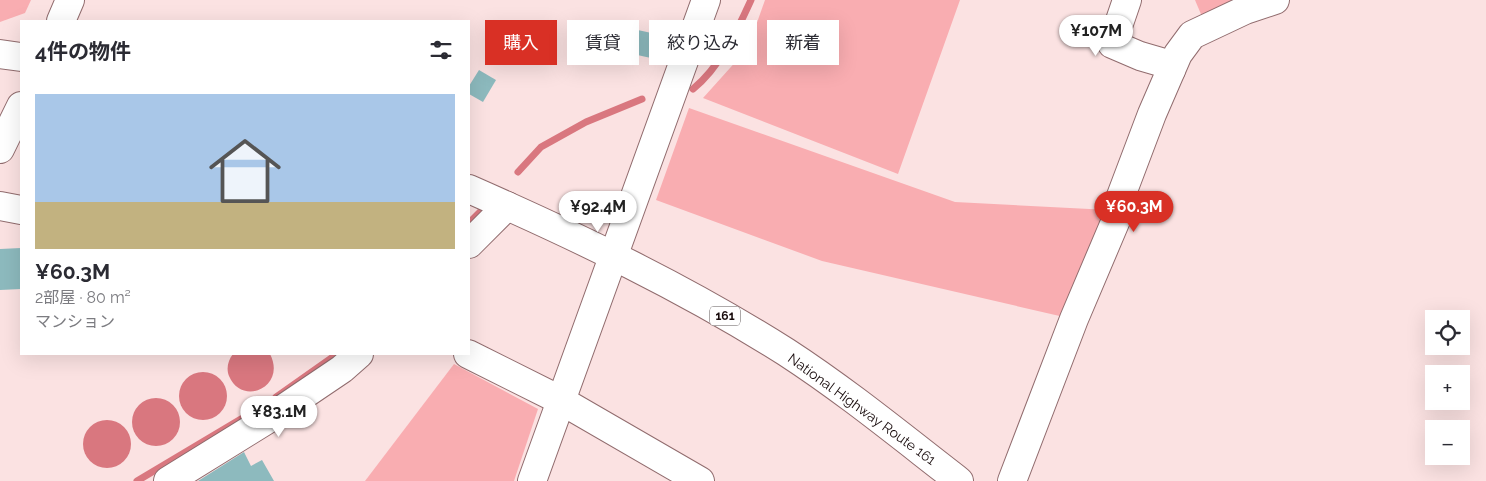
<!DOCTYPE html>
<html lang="ja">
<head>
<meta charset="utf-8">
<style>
  body { margin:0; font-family:Raleway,"Noto Sans JP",sans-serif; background:#f2f2f3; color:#2b2b33; height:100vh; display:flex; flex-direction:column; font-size:19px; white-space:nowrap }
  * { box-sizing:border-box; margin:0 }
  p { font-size:16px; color:#7c7c81 }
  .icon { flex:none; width:28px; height:28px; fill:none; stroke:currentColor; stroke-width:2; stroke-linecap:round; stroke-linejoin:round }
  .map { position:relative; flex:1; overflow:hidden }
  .drawer { position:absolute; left:20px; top:20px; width:450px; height:335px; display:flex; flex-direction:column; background:#fff; border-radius:0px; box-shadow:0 5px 20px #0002 }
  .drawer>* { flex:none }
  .banner { position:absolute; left:485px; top:20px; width:475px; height:45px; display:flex; gap:10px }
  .tools { position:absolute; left:1425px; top:310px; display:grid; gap:10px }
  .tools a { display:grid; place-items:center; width:45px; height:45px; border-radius:0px; background:#fff; box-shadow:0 5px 20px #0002; font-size:25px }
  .price { position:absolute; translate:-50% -42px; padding:0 11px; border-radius:18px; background:#fff; color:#222; font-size:16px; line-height:32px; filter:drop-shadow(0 1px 2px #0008) }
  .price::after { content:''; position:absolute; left:50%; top:30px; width:15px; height:11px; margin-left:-8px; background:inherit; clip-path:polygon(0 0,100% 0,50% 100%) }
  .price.selected { background:#d93025; color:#fff }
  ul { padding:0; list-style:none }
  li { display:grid; align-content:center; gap:10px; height:265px; padding:0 15px }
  li span { display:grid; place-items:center; height:155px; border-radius:0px; color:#555 }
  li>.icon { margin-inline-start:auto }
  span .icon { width:90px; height:90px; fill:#fffc; stroke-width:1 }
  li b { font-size:21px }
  h2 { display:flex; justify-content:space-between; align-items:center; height:60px; padding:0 15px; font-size:21px }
  .chip { padding:0 18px; border-radius:0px; background:#fff; box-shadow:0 5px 20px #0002; font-size:18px; line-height:45px }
  .chip.selected { background:#d93025; color:#fff }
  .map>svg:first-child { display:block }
  .green { fill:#f9adb1 }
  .water { fill:#d9777f }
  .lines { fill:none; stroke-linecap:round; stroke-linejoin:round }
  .stream { stroke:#d9777f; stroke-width:7 }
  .building { fill:#8dbabe }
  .minor-casing { stroke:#916c6e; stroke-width:30 }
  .highway-casing { stroke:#916c6e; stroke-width:30 }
  .minor { stroke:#fff; stroke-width:28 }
  .highway { stroke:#fff; stroke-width:28 }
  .labels { text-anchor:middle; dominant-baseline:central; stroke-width:4; stroke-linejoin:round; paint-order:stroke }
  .shield { fill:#fff; stroke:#5d5455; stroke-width:1 }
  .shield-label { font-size:12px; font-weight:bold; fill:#180b0c }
  .street-label { font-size:14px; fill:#180b0c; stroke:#fff }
</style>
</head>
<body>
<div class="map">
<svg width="1486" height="481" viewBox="0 0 1486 481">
  <rect width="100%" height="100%" fill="#fbe2e2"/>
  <g class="green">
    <polygon points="0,0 31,0 25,13 0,22"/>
    <polygon points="765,0 960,0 898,174 703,98 748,48"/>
    <polygon points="1195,0 1251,0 1203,19"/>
    <polygon points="689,108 955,202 1109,210 1064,317 822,261 656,200"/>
    <polygon points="454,364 538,409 514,481 365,481"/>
  </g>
  <g class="water">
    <path d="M 233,354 L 270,354 C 287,387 242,407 229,376 C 226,369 228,360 233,354 Z"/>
    <circle cx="203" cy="396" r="24"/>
    <circle cx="156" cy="422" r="24"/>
    <circle cx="107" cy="444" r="24"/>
  </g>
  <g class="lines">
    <g class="stream">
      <path d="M 693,89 C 720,67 737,31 751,0"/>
      <polyline points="518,172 541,147 586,122 642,99"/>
      <polyline points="469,223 482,210"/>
      <polyline points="276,397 337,354"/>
      <polyline points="137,481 268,403"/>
    </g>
  </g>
  <g class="building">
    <polygon points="624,27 656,34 651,58 619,51"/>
    <polygon points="479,70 496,80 483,102 469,94 469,86"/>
    <polygon points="21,248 21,289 0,290 0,249"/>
    <polygon points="244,452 251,466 262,460 274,481 198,481"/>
  </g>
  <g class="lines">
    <defs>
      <g id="minor">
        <polyline points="1127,0 1112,44 1140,56 1164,63 1171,70"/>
        <polyline points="61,21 70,0"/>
        <polyline points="0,149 21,106"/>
        <polyline points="469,244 507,206"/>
        <polyline points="168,481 268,419 342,369 359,354"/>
        <polyline points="532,481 706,0"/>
        <polyline points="1012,481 1074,319 1116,220 1121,196 1152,114 1178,54 1192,35 1245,10 1275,0"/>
      </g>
      <g id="highway">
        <polyline points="0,54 21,57"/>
        <path d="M 469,189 C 578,237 685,288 786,352 C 846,391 902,437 959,481"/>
        <polyline points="0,206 21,210"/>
        <polyline points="468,354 560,400 700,481"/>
      </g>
    </defs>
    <use href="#minor" class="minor-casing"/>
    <use href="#highway" class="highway-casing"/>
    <use href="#minor" class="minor"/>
    <use href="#highway" class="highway"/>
  </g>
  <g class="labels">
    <rect class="shield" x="710" y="306.5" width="30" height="19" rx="4"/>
    <g class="shield-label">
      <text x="725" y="316">161</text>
    </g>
    <g class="street-label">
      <text transform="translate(862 409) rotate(36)">National Highway Route 161</text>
    </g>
  </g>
</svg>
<div class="tools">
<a><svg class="icon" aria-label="locate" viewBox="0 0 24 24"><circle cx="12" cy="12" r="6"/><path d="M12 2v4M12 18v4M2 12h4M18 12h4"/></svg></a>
<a>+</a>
<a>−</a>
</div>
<b class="price" style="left:1096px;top:57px">¥107M</b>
<b class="price" style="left:598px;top:233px">¥92.4M</b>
<b class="price selected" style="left:1134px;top:233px">¥60.3M</b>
<b class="price" style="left:279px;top:438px">¥83.1M</b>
<div class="banner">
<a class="chip selected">購入</a>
<a class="chip">賃貸</a>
<a class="chip">絞り込み</a>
<a class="chip">新着</a>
</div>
<section class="drawer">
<h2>4件の物件<svg class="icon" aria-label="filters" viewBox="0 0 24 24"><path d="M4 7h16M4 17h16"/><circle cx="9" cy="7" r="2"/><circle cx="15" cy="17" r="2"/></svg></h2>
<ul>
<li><span style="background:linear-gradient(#a9c7e8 70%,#c2b280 0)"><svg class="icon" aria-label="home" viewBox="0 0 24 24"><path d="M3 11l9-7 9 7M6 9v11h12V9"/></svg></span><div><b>¥60.3M</b><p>2部屋 · 80 m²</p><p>マンション</p></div></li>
</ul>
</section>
</div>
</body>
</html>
